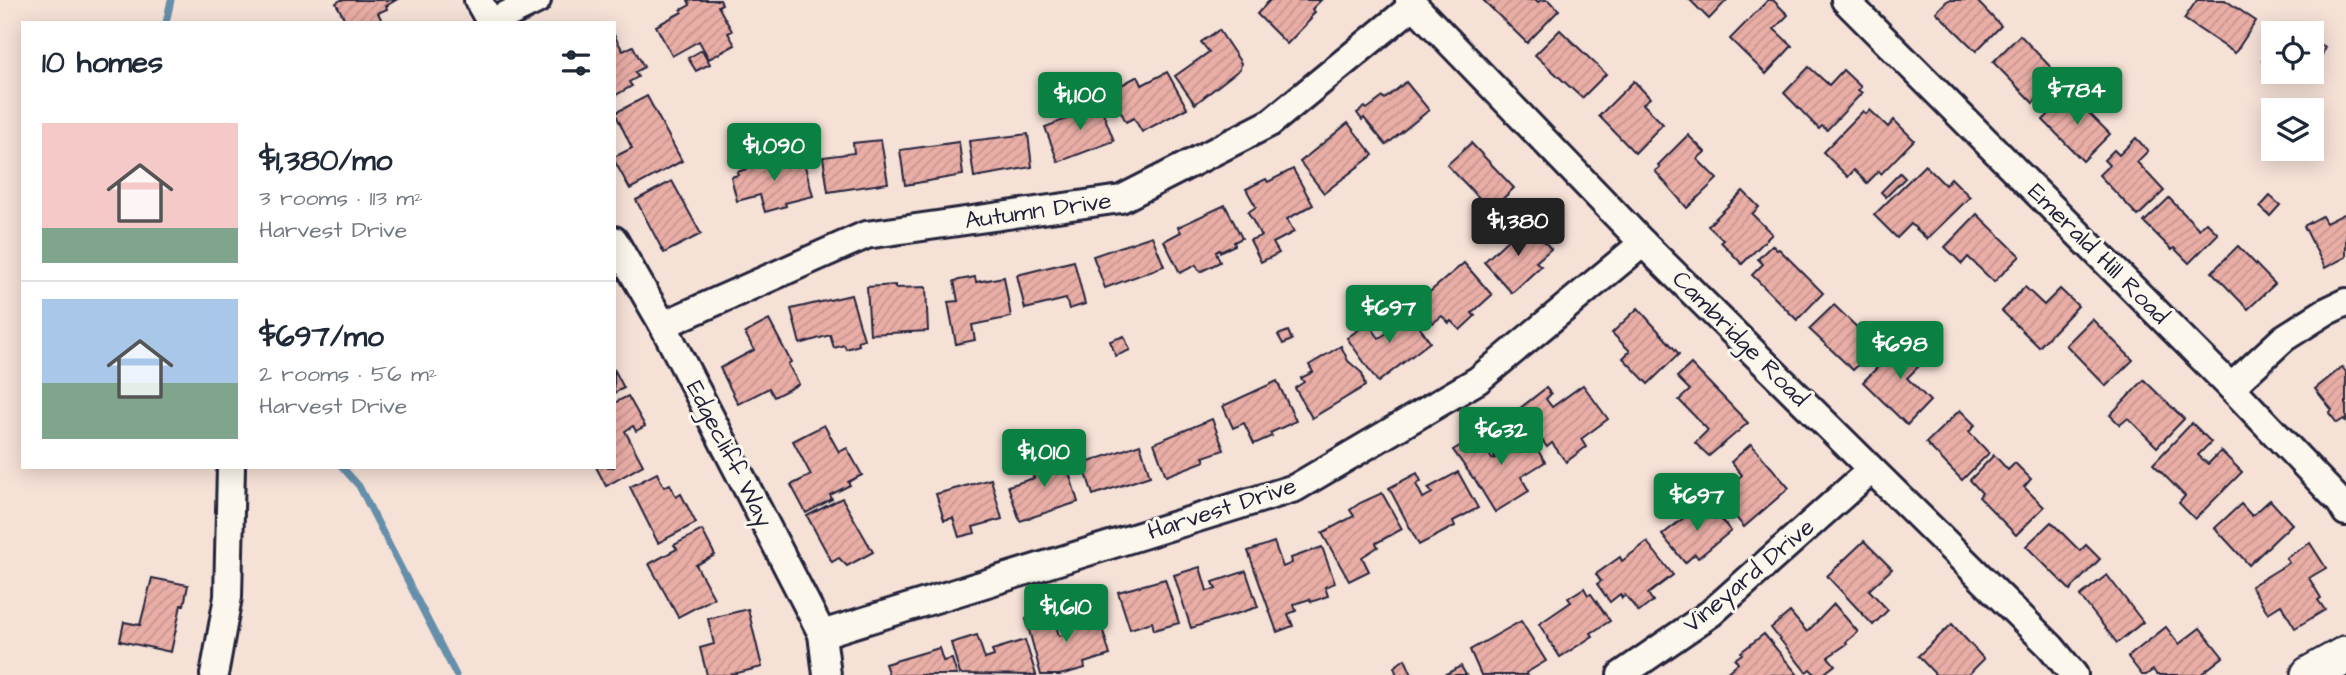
<!DOCTYPE html>
<html lang="en">
<head>
<meta charset="utf-8">
<style>
  body { margin:0; font-family:"Architects Daughter",sans-serif; background:#f6f6f7; color:#1f2937; height:100vh; display:flex; flex-direction:column; font-size:26px; white-space:nowrap }
  * { box-sizing:border-box; margin:0 }
  p { font-size:23px; color:#747a83 }
  .icon { flex:none; width:38px; height:38px; fill:none; stroke:currentColor; stroke-width:2; stroke-linecap:round; stroke-linejoin:round }
  .map { position:relative; flex:1; overflow:hidden }
  .sheet { position:absolute; left:21px; top:21px; width:595px; height:448px; display:flex; flex-direction:column; background:#fff; border-radius:0px; box-shadow:0 4px 18px #0003 }
  .sheet>* { flex:none }
  .buttons { position:absolute; left:2261px; top:21px; display:grid; gap:14px }
  .buttons a { display:grid; place-items:center; width:63px; height:63px; border-radius:0px; background:#fff; box-shadow:0 4px 18px #0003; font-size:35px }
  .price { position:absolute; translate:-50% -60px; padding:0 16px; border-radius:7px; background:#0b8043; color:#fff; font-size:23px; line-height:46px; filter:drop-shadow(0 2px 4px #0008) }
  .price::after { content:''; position:absolute; left:50%; top:42px; width:21px; height:16px; margin-left:-10px; background:inherit; clip-path:polygon(0 0,100% 0,50% 100%) }
  .price.on { background:#222; color:#fff }
  ul { padding:0; list-style:none }
  li { display:flex; align-items:center; gap:21px; height:175px; padding:0 21px }
  li+li { border-top:2px solid #e0e1e3 }
  li span { display:grid; place-items:center; flex:none; width:196px; height:140px; border-radius:0px; color:#555 }
  li>.icon { margin-inline-start:auto }
  span .icon { width:84px; height:84px; fill:#fffc; stroke-width:1 }
  li b { font-size:30px }
  h2 { display:flex; justify-content:space-between; align-items:center; height:84px; padding:0 21px; font-size:30px }
  .map>svg:first-child { display:block }
  .lines { fill:none; stroke-linecap:round; stroke-linejoin:round }
  .stream { stroke:#658faa; stroke-width:7 }
  .building { fill:url(#building-hatch); stroke:#22223b; stroke-width:2 }
  .street-casing { stroke:#22223b; stroke-width:32 }
  .secondary-casing { stroke:#22223b; stroke-width:42 }
  .street { stroke:#fbf7ec; stroke-width:26 }
  .secondary { stroke:#fbf7ec; stroke-width:37 }
  .labels { text-anchor:middle; dominant-baseline:central; stroke-width:6; stroke-linejoin:round; paint-order:stroke }
  .street-label { font-size:24px; fill:#22223b; stroke:#fbf7ec }
</style>
</head>
<body>
<div class="map">
<svg width="2346" height="675" viewBox="0 0 2346 675">
  <defs>
    <pattern id="building-hatch" width="6" height="6" patternUnits="userSpaceOnUse" patternTransform="scale(1.75)"><rect width="6" height="6" fill="#e9aea6"/><path d="M-1 1l2-2M0 6l6-6M5 7l2-2" fill="none" stroke="#c89590"/></pattern>
  </defs>
  <rect width="100%" height="100%" fill="#f6e1d7"/>
  <filter id="ink" filterUnits="userSpaceOnUse"><feTurbulence type="fractalNoise" baseFrequency=".0143" numOctaves="2"/><feDisplacementMap in="SourceGraphic" scale="14" xChannelSelector="R" yChannelSelector="G"/><feConvolveMatrix kernelMatrix="1 2 1 2 8 2 1 2 1" color-interpolation-filters="sRGB"/></filter>
  <g filter="url(#ink)">
    <g class="lines">
      <g class="stream">
        <polyline points="166,23 171,0"/>
        <polyline points="342,467 359,486 456,675"/>
      </g>
    </g>
    <g class="building">
      <polygon points="341,0 396,0 386,6 387,9 378,13 383,23 340,23 345,20 336,3"/>
      <polygon points="688,0 720,0 722,4 718,6 732,31 728,33 735,45 709,59 699,41 672,56 656,26 682,12 681,10 690,5"/>
      <polygon points="1270,0 1321,0 1312,9 1315,12 1310,18 1311,19 1287,44 1257,14"/>
      <polygon points="1483,0 1536,0 1538,2 1541,0 1548,0 1559,10 1527,43"/>
      <polygon points="1690,0 1727,0 1709,19"/>
      <polygon points="1768,0 1773,0 1788,15 1774,29 1792,46 1766,74 1730,39"/>
      <polygon points="1948,0 1976,0 2001,26 1976,51 1936,12"/>
      <polygon points="2197,0 2225,0 2256,21 2235,53 2184,19"/>
      <polygon points="1219,30 1241,63 1240,69 1195,104 1175,76 1209,52 1201,42"/>
      <polygon points="1560,30 1606,74 1582,98 1535,55"/>
      <polygon points="2273,34 2273,66 2262,61"/>
      <polygon points="614,35 623,51 633,46 644,67 635,72 638,77 629,82 632,86 614,96"/>
      <polygon points="2020,35 2060,77 2033,103 1993,62"/>
      <polygon points="2312,42 2325,47 2312,81 2288,72 2312,72"/>
      <polygon points="702,50 710,64 696,71 688,58"/>
      <polygon points="1809,67 1829,85 1843,70 1861,87 1858,90 1862,93 1827,130 1822,126 1819,129 1784,93"/>
      <polygon points="1167,72 1187,108 1142,132 1134,118 1126,122 1110,91 1138,76 1142,85"/>
      <polygon points="1634,81 1650,98 1643,104 1663,124 1635,153 1599,116"/>
      <polygon points="1406,82 1429,110 1386,145 1364,118 1362,120 1357,113 1365,107 1367,109 1383,97 1385,99"/>
      <polygon points="2070,94 2110,134 2083,161 2043,120"/>
      <polygon points="647,96 682,161 630,189 614,160 614,157 632,148 615,113"/>
      <polygon points="1097,97 1114,141 1058,162 1045,127 1080,114 1077,104"/>
      <polygon points="1870,110 1888,127 1894,120 1914,140 1881,174 1879,171 1867,183 1854,170 1848,177 1823,152 1863,111 1866,114"/>
      <polygon points="1348,123 1373,155 1324,193 1300,162"/>
      <polygon points="1028,134 1032,167 974,177 969,141"/>
      <polygon points="1688,135 1705,152 1697,159 1717,179 1687,208 1655,171 1660,167 1658,165"/>
      <polygon points="2136,138 2148,151 2137,162 2164,191 2138,216 2099,175 2109,165 2104,160 2114,150 2119,155"/>
      <polygon points="881,140 888,183 828,192 823,157 854,153 853,143"/>
      <polygon points="959,142 963,175 905,185 900,150"/>
      <polygon points="1471,143 1514,188 1491,210 1447,165"/>
      <polygon points="802,155 813,196 785,203 786,206 765,212 760,195 737,201 731,177 738,175 737,172 772,161 773,163"/>
      <polygon points="1925,165 1945,185 1951,178 1970,197 1927,239 1911,224 1897,238 1874,215"/>
      <polygon points="1293,169 1313,205 1287,219 1294,232 1273,243 1279,253 1261,262 1250,240 1261,236 1248,212 1256,207 1246,189 1266,179 1268,182"/>
      <polygon points="1900,173 1905,178 1886,197 1881,192"/>
      <polygon points="672,181 701,234 664,253 636,200"/>
      <polygon points="1743,191 1759,207 1752,214 1772,234 1742,264 1721,242 1723,240 1708,226"/>
      <polygon points="2270,196 2280,205 2270,216 2260,207"/>
      <polygon points="2169,198 2199,229 2206,222 2218,234 2189,263 2174,248 2172,250 2144,222"/>
      <polygon points="1225,205 1242,238 1234,242 1235,245 1220,252 1219,250 1216,252 1220,262 1200,272 1196,265 1180,273 1164,241 1181,232 1178,227"/>
      <polygon points="2346,213 2346,257 2325,268 2304,226 2322,216 2326,223"/>
      <polygon points="1977,214 2020,256 1994,282 1968,257 1962,264 1945,247"/>
      <polygon points="1527,222 1551,249 1536,262 1541,266 1512,293 1484,262"/>
      <polygon points="1152,236 1164,266 1105,288 1093,256"/>
      <polygon points="1772,245 1777,250 1779,249 1823,293 1797,320 1752,275 1763,264 1758,259"/>
      <polygon points="2238,246 2275,284 2248,309 2212,272"/>
      <polygon points="1074,261 1085,304 1069,309 1066,299 1025,309 1017,275"/>
      <polygon points="1464,263 1492,295 1472,313 1475,316 1460,330 1451,321 1449,323 1442,316 1433,323 1410,297 1420,288 1426,295"/>
      <polygon points="975,277 976,282 1004,277 1011,317 972,325 975,340 956,344 948,302 958,301 954,281"/>
      <polygon points="895,285 895,288 926,287 928,331 870,334 867,287"/>
      <polygon points="2025,287 2044,305 2060,289 2078,306 2039,347 2002,311"/>
      <polygon points="851,295 864,339 858,341 859,345 846,349 844,345 834,348 830,335 800,344 791,309"/>
      <polygon points="1834,305 1869,339 1872,336 1880,344 1853,370 1809,329"/>
      <polygon points="1406,308 1430,342 1378,382 1347,338 1368,323 1379,338 1393,329 1387,321"/>
      <polygon points="1638,308 1679,354 1648,384 1623,358 1630,351 1612,333"/>
      <polygon points="2092,319 2133,360 2106,386 2066,345"/>
      <polygon points="769,320 791,362 788,364 799,384 774,397 769,388 738,404 720,368 754,350 745,333"/>
      <polygon points="1288,331 1292,340 1283,344 1278,335"/>
      <polygon points="1909,335 1930,355 1907,378 1930,401 1907,425 1863,382"/>
      <polygon points="1124,336 1130,350 1116,356 1110,341"/>
      <polygon points="1341,346 1348,361 1362,373 1365,386 1312,418 1295,388 1304,382 1301,378 1313,372 1309,365"/>
      <polygon points="1691,364 1748,423 1709,456 1695,443 1708,430 1679,400 1690,390 1677,377"/>
      <polygon points="2342,367 2346,372 2346,422 2344,419 2337,423 2329,413 2332,410 2315,389"/>
      <polygon points="614,369 624,388 614,393"/>
      <polygon points="2144,380 2184,419 2157,447 2128,418 2120,425 2110,415"/>
      <polygon points="1277,381 1296,421 1270,433 1272,436 1254,444 1244,423 1233,428 1223,406"/>
      <polygon points="1583,385 1608,419 1581,439 1586,447 1566,462 1552,443 1547,447 1519,409 1546,388 1551,394 1546,399 1552,407"/>
      <polygon points="628,396 645,426 636,431 633,426 625,431 643,465 606,486 596,467 614,467 614,403"/>
      <polygon points="1960,410 1975,425 1969,432 1989,453 1962,480 1926,443"/>
      <polygon points="1212,419 1224,450 1203,457 1205,461 1166,476 1154,443"/>
      <polygon points="2192,423 2211,442 2198,455 2208,464 2221,451 2242,472 2195,519 2179,503 2185,496 2153,464"/>
      <polygon points="824,425 839,452 847,448 862,475 848,482 850,485 830,495 832,499 806,513 791,485 811,475 793,441"/>
      <polygon points="1524,428 1545,462 1521,477 1529,491 1495,512 1474,478 1473,478 1453,450 1478,435 1492,459 1495,458 1494,455 1499,451 1496,445"/>
      <polygon points="1140,444 1150,476 1093,495 1083,464"/>
      <polygon points="1751,444 1789,488 1744,527 1718,496 1742,475 1731,462"/>
      <polygon points="1059,453 1064,467 1067,466 1078,502 1020,521 1008,486 1034,478 1029,462"/>
      <polygon points="1994,455 2008,470 2015,463 2031,479 2024,487 2044,507 2016,535 1979,497 1982,493 1970,480"/>
      <polygon points="1458,472 1478,508 1453,521 1455,526 1419,545 1389,488 1417,473 1421,481 1416,484 1423,498 1432,493 1428,488"/>
      <polygon points="657,473 664,487 670,484 676,497 681,494 696,523 658,543 630,487"/>
      <polygon points="991,479 1002,519 973,527 975,533 959,537 953,518 944,520 936,494"/>
      <polygon points="1382,493 1402,529 1376,543 1378,547 1362,557 1369,571 1349,581 1322,533 1354,516 1350,510 1360,503"/>
      <polygon points="842,498 873,552 847,566 839,558 832,562 807,516"/>
      <polygon points="2270,500 2292,524 2249,565 2215,528 2241,504 2252,516"/>
      <polygon points="1705,501 1731,531 1698,558 1695,554 1685,563 1662,535"/>
      <polygon points="2051,522 2080,551 2086,545 2100,559 2070,590 2026,546"/>
      <polygon points="702,530 715,555 696,565 714,598 678,617 649,564 677,549 674,545"/>
      <polygon points="1864,541 1892,569 1869,590 1888,610 1873,625 1827,576"/>
      <polygon points="1274,542 1283,567 1292,563 1291,558 1322,547 1335,583 1325,587 1328,596 1311,602 1310,599 1294,604 1296,611 1288,614 1293,626 1277,632 1248,551"/>
      <polygon points="1647,542 1673,575 1648,594 1653,601 1639,612 1625,595 1622,598 1620,594 1610,602 1597,584 1601,581 1596,574 1620,557 1622,561"/>
      <polygon points="2310,543 2326,568 2309,578 2321,598 2318,600 2325,610 2295,628 2281,605 2268,613 2251,586 2289,563 2286,558"/>
      <polygon points="1200,567 1207,591 1216,589 1213,582 1246,571 1258,607 1191,628 1174,575"/>
      <polygon points="2107,575 2143,622 2117,643 2080,596"/>
      <polygon points="152,578 188,585 184,605 181,605 171,652 120,641 124,622 140,625"/>
      <polygon points="1165,579 1179,623 1154,630 1152,622 1130,629 1118,592"/>
      <polygon points="1584,588 1588,595 1591,594 1610,621 1591,633 1593,636 1560,657 1539,624 1571,602 1568,598"/>
      <polygon points="1834,604 1858,632 1846,642 1847,644 1828,657 1835,665 1822,675 1816,675 1810,669 1806,672 1771,628 1790,612 1807,632"/>
      <polygon points="748,609 762,667 729,675 707,675 700,648 714,644 708,619"/>
      <polygon points="1057,610 1060,620 1055,621 1059,636 1069,633 1067,626 1099,617 1110,655 1084,663 1085,668 1060,675 1041,675 1026,619"/>
      <polygon points="1521,621 1546,661 1526,673 1527,675 1481,675 1470,650"/>
      <polygon points="1952,624 1984,659 1968,675 1936,675 1918,656"/>
      <polygon points="2166,627 2179,644 2200,628 2223,657 2200,675 2157,675 2153,670 2146,675 2142,675 2128,657"/>
      <polygon points="1764,634 1798,675 1724,675 1738,663 1735,659 1742,654 1741,652"/>
      <polygon points="977,635 985,659 994,656 992,650 1025,640 1036,675 960,674 951,643"/>
      <polygon points="939,648 943,661 952,659 957,675 889,675 885,664"/>
      <polygon points="1405,659 1412,675 1397,675 1394,667"/>
      <polygon points="1461,666 1466,675 1444,675"/>
    </g>
    <g class="lines">
      <defs>
        <g id="street">
          <polyline points="478,0 491,23"/>
          <polyline points="1409,0 1643,243 2051,647 2074,675"/>
          <polyline points="1845,0 2231,387 2340,502 2346,512"/>
          <polyline points="490,23 537,0"/>
          <polyline points="614,240 663,325 822,634 827,675"/>
          <polyline points="663,325 866,235 1121,199 1270,123 1414,5"/>
          <polyline points="2231,387 2284,338 2325,312 2346,302"/>
          <polyline points="822,634 1295,488 1478,380 1643,243"/>
          <polyline points="214,675 228,597 231,467"/>
          <polyline points="1621,675 1711,613 1871,470"/>
        </g>
        <polyline id="secondary" points="2310,675 2346,655"/>
      </defs>
      <use href="#street" class="street-casing"/>
      <use href="#secondary" class="secondary-casing"/>
      <use href="#street" class="street"/>
      <use href="#secondary" class="secondary"/>
    </g>
  </g>
  <g class="labels">
    <g class="street-label">
      <text transform="translate(1038 211) rotate(-8)">Autumn Drive</text>
      <text transform="translate(2098 254) rotate(45)">Emerald Hill Road</text>
      <text transform="translate(1740 339) rotate(45)">Cambridge Road</text>
      <text transform="translate(729 454) rotate(63)">Edgecliff Way</text>
      <text transform="translate(1222 509) rotate(-18)">Harvest Drive</text>
      <text transform="translate(1749 576) rotate(-40)">Vineyard Drive</text>
    </g>
  </g>
</svg>
<div class="buttons">
<a><svg class="icon" aria-label="locate" viewBox="0 0 24 24"><circle cx="12" cy="12" r="6"/><path d="M12 2v4M12 18v4M2 12h4M18 12h4"/></svg></a>
<a><svg class="icon" aria-label="layers" viewBox="0 0 24 24"><path d="M12 4l9 5-9 5-9-5zM3 14l9 5 9-5"/></svg></a>
</div>
<b class="price" style="left:2077px;top:127px">$784</b>
<b class="price" style="left:1080px;top:132px">$1,100</b>
<b class="price" style="left:774px;top:183px">$1,090</b>
<b class="price on" style="left:1518px;top:258px">$1,380</b>
<b class="price" style="left:1389px;top:345px">$697</b>
<b class="price" style="left:1900px;top:381px">$698</b>
<b class="price" style="left:1501px;top:467px">$632</b>
<b class="price" style="left:1044px;top:489px">$1,010</b>
<b class="price" style="left:1697px;top:533px">$697</b>
<b class="price" style="left:1066px;top:644px">$1,610</b>
<section class="sheet">
<h2>10 homes<svg class="icon" aria-label="filters" viewBox="0 0 24 24"><path d="M4 7h16M4 17h16"/><circle cx="9" cy="7" r="2"/><circle cx="15" cy="17" r="2"/></svg></h2>
<ul>
<li><span style="background:linear-gradient(#f6c9c9 75%,#7fa58c 0)"><svg class="icon" aria-label="home" viewBox="0 0 24 24"><path d="M3 11l9-7 9 7M6 9v11h12V9"/></svg></span><div><b>$1,380/mo</b><p>3 rooms · 113 m²</p><p>Harvest Drive</p></div></li>
<li><span style="background:linear-gradient(#a9c7e8 60%,#7fa58c 0)"><svg class="icon" aria-label="home" viewBox="0 0 24 24"><path d="M3 11l9-7 9 7M6 9v11h12V9"/></svg></span><div><b>$697/mo</b><p>2 rooms · 56 m²</p><p>Harvest Drive</p></div></li>
</ul>
</section>
</div>
</body>
</html>
